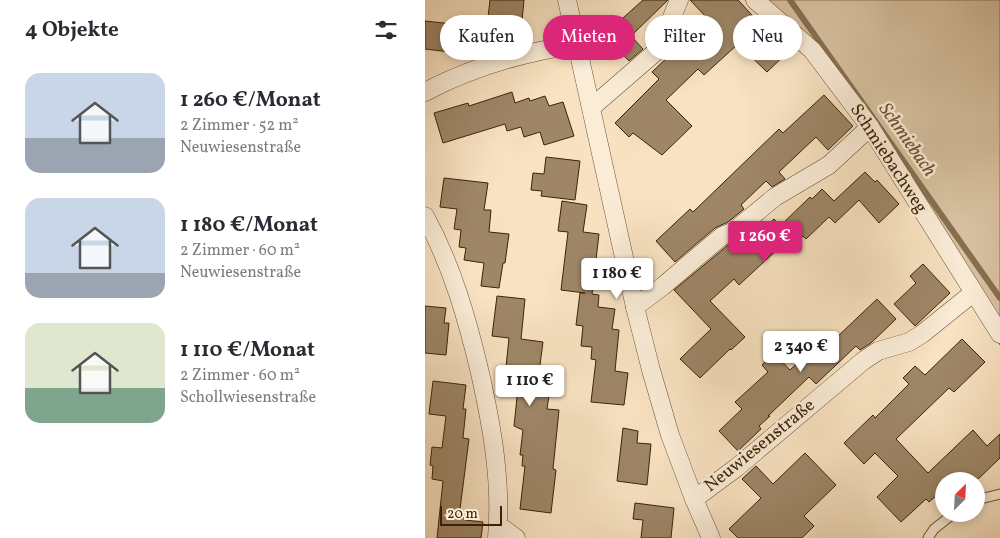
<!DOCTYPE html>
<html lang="de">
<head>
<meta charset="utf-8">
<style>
  body { margin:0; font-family:Vollkorn,serif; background:#f7f7f7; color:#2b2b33; height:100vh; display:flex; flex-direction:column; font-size:19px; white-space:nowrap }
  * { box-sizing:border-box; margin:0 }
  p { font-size:16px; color:#7c7c81 }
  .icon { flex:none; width:28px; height:28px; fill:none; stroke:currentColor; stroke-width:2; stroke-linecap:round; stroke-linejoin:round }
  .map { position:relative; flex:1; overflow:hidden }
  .details { display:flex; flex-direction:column; background:#fff; width:425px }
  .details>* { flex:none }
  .banner { position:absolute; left:15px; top:15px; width:475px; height:45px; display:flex; gap:10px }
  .needle { width:32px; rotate:24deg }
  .buttons { position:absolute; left:510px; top:472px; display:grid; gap:10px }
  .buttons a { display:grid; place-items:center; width:50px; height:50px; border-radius:50%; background:#fff; box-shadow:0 2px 8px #0003; font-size:25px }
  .scale { position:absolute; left:15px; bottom:12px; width:62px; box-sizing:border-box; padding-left:5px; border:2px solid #3d2305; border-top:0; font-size:14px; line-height:18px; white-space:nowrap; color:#3d2305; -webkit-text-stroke:4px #faecd7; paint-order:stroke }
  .price { position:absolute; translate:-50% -42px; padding:0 11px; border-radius:5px; background:#fff; color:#222; font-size:16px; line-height:32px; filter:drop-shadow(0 1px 2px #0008) }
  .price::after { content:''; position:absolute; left:50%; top:30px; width:15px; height:11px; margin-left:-8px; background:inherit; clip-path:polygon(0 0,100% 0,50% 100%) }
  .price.selected { background:#db2777; color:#fff }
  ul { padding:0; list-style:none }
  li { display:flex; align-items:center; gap:15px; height:125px; padding:0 25px }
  li span { display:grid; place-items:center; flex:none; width:140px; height:100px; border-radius:15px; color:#555 }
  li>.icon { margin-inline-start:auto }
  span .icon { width:60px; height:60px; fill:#fffc; stroke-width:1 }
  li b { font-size:21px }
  h2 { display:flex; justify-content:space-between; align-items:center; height:60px; padding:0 25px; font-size:21px }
  .pill { padding:0 18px; border-radius:22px; background:#fff; box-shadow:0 2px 8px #0003; font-size:18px; line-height:45px }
  .pill.selected { background:#db2777; color:#fff }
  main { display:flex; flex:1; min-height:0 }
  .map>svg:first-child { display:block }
  .green { fill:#d8c2a1; stroke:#8a7253 }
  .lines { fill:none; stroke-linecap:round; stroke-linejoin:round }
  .stream { stroke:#876f4f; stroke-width:6 }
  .building { fill:#9e8667; stroke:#3d2305 }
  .service-casing { stroke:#6c5334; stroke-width:11 }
  .minor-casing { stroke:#6c5334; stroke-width:19 }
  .service { stroke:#faecd7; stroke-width:9 }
  .minor { stroke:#faecd7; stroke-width:18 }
  .labels { text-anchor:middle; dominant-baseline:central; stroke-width:5; stroke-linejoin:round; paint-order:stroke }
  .street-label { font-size:18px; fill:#3d2305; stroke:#faecd7 }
  .water-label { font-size:19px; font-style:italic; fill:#684f30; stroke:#faecd7 }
</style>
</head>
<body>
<main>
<section class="details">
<h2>4 Objekte<svg class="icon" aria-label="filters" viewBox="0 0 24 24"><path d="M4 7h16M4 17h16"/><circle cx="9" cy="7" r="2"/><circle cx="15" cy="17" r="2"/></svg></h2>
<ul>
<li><span style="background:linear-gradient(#c9d6e8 65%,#9aa5b1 0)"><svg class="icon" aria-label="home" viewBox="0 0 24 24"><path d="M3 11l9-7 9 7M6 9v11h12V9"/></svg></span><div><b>1 260 €/Monat</b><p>2 Zimmer · 52 m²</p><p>Neuwiesenstraße</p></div></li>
<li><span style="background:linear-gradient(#c9d6e8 75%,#9aa5b1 0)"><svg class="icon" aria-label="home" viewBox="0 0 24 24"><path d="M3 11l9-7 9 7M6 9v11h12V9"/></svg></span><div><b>1 180 €/Monat</b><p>2 Zimmer · 60 m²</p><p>Neuwiesenstraße</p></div></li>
<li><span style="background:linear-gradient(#dfe7d0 65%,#7fa58c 0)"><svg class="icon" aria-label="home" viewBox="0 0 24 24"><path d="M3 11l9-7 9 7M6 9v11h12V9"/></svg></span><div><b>1 110 €/Monat</b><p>2 Zimmer · 60 m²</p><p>Schollwiesenstraße</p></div></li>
</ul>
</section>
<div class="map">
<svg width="575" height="538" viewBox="0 0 575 538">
  <rect width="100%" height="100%" fill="#f8e2c1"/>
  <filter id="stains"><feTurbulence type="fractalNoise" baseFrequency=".004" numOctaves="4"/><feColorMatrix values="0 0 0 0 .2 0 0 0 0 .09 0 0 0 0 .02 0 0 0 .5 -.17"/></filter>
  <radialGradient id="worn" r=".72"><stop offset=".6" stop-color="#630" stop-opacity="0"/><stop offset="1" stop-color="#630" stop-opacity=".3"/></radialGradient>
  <polygon class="green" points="320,0 575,0 575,345 394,65"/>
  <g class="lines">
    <polyline class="stream" points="365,0 575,298"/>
  </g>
  <g class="building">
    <polygon points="65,0 99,0 96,31 62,26"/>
    <polygon points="218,0 243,0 206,36 218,49 204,61 179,35"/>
    <polygon points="265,0 313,0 339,28 341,26 365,50 342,72 313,44 279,75 273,69 241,100 267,126 237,155 208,133 204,137 190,123 234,79 227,72 283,19"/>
    <polygon points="0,21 37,25 34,53 0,49"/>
    <polygon points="87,92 90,103 104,98 105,101 120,96 124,106 138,102 149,136 119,145 115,132 99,137 96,127 82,131 80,124 18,143 9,113 43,103 44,106"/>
    <polygon points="399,95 428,126 403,150 391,137 354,172 360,179 347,187 341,181 316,205 319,209 303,222 290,228 250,262 231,241 265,209 268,212 354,129 358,133"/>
    <polygon points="121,157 155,161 150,200 116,196 117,191 106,190 108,173 119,174"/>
    <polygon points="440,172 450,182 452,180 474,204 454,223 434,200 410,223 404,217 381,239 378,236 361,253 355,247 314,285 309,279 285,301 320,337 306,350 305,349 275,378 255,359 286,329 249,290 303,245 316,239 334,224 339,228 349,219 355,226 385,197 387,199 397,189 409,201"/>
    <polygon points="19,178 63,183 59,210 66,210 64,232 84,234 80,263 78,263 74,288 56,286 59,263 39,260 41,248 34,247 36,230 29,229 32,209 15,207"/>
    <polygon points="137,201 162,205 158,232 174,234 167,294 174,295 173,307 190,309 187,329 194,330 190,371 203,373 199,405 166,402 171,360 166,359 167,347 156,346 158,326 151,325 155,293 160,293 136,290 143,232 133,231"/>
    <polygon points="498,264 525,293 490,326 469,304 491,283 485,276"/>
    <polygon points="72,296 100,299 96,339 118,342 113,380 126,382 122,409 134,410 128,469 131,470 126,513 95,509 100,466 97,466 98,455 95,455 98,430 89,426 94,378 80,376 84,338 67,336"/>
    <polygon points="452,299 471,319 446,343 435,350 431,346 391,384 384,377 343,416 345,416 334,426 336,429 313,451 294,431 317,409 310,402 343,372 337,365 349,353 365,370 406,332 411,338"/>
    <polygon points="0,306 21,308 19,323 24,323 21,355 0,353"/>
    <polygon points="537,339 560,362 529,392 524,388 471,439 503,473 548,430 562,446 575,434 575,458 551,481 519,481 519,489 504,502 501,499 476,522 452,497 473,476 450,453 439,464 419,443 448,415 450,418 484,384 478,378 490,366 500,375"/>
    <polygon points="8,381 41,385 38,409 41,409 38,438 44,439 34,517 41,518 40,520 58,522 56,538 12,538 18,481 7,479 8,466 5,465 7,447 17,448 21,416 4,414"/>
    <polygon points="198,428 213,431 212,443 226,444 222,485 192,481"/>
    <polygon points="380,453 411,485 379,516 389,526 377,538 313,538 304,529 336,498 317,479 331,466 348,484"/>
    <polygon points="210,503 249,508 246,538 216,538 218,520 208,519"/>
  </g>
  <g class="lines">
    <defs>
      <g id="service">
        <polyline points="551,500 575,494"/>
        <polyline points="503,538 509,529 528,514"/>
      </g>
      <g id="minor">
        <polyline points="142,0 210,307 226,370 245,435 269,499 286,538"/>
        <polyline points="330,0 387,50 445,127 575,334"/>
        <path d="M 0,92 C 47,67 100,52 153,44"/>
        <polyline points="167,107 234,49 254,0"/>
        <path d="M 0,216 C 27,266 42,318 55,373 C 67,427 77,482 72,538"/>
        <polyline points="210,307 238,286 297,236 309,231 350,197 404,165 445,127"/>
        <polyline points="269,499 311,468 438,361 453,351 484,342 497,334 548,293"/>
        <polyline points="73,525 91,538"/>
      </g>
    </defs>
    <use href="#service" class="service-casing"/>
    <use href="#minor" class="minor-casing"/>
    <use href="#service" class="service"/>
    <use href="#minor" class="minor"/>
  </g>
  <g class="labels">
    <g class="street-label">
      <text transform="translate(463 159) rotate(57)">Schmiebachweg</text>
      <text transform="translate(335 446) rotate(-39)">Neuwiesenstraße</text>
    </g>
    <g class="water-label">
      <text transform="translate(482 140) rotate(55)">Schmiebach</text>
    </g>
  </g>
  <rect width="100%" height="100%" filter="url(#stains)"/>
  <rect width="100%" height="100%" fill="url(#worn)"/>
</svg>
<div class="buttons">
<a><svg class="needle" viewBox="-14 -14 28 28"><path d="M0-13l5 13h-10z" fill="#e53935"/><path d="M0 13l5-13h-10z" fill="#7c7c81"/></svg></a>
</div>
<div class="scale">20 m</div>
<b class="price selected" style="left:340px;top:263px">1 260 €</b>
<b class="price" style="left:192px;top:300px">1 180 €</b>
<b class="price" style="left:376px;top:373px">2 340 €</b>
<b class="price" style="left:105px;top:407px">1 110 €</b>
<div class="banner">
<a class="pill">Kaufen</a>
<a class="pill selected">Mieten</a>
<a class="pill">Filter</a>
<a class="pill">Neu</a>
</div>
</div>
</main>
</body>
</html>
